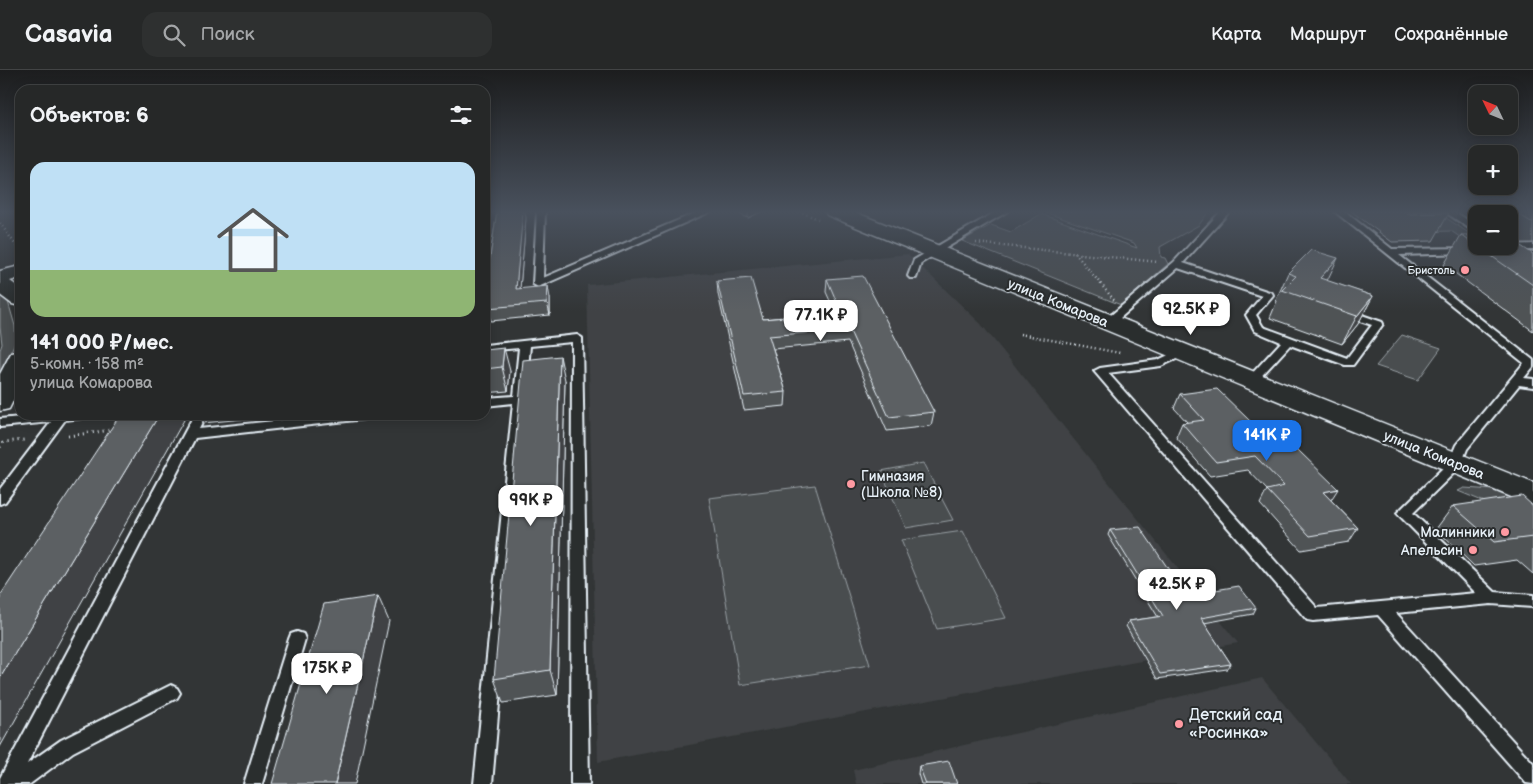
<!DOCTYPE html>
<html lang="ru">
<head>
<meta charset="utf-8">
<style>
  body { margin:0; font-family:"Balsamiq Sans",sans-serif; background:#2e3030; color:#f1f3f6; height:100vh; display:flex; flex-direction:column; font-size:19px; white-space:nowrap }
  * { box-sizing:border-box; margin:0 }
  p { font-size:16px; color:#a4a6a8 }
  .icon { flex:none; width:28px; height:28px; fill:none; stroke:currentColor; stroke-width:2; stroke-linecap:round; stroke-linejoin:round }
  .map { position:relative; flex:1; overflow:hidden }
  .details { position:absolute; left:15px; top:15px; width:475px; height:335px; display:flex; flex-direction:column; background:#262828; border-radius:15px; box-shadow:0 2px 12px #0003,0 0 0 1px #424445 }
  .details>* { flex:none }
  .needle { width:32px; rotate:313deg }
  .fabs { position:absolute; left:1468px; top:15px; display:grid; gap:10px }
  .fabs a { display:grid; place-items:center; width:50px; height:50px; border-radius:10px; background:#262828; box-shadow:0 2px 12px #0003,0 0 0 1px #424445; font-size:25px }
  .price { position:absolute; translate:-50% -42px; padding:0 11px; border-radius:10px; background:#fff; color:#222; font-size:16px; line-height:32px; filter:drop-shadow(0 1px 2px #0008) }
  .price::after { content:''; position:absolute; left:50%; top:30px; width:15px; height:11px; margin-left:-8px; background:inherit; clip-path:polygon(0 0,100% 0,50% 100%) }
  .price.active { background:#1a73e8; color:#fff }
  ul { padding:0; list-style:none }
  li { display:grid; align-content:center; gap:10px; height:265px; padding:0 15px }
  li span { display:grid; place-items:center; height:155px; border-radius:15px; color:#555 }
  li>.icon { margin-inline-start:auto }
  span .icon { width:90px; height:90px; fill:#fffc; stroke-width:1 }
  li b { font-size:21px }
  h2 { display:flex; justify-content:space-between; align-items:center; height:60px; padding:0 15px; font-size:21px }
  header { display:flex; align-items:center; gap:30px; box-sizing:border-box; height:70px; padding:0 25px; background:#262828; border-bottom:1px solid #424445 }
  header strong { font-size:24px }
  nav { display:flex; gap:28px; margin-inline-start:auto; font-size:18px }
  .search { width:350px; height:45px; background:#2e3030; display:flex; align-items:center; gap:12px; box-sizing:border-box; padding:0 18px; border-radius:15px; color:#a4a6a8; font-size:19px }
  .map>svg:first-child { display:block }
  .built { fill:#3f4244 }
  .green { fill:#494d4f; stroke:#989fa4 }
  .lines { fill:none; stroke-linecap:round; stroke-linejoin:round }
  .lane-casing { stroke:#e8f1f8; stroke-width:4 }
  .secondary-casing { stroke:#e8f1f8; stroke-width:3 }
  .path-far1 { stroke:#e8f1f8; stroke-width:2.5; stroke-dasharray:1 3; stroke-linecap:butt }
  .path { stroke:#e8f1f8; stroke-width:3; stroke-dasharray:1 4; stroke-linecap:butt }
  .lane { fill:#2a2d2e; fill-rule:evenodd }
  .secondary { fill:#2a2d2e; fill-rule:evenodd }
  .wall { fill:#4f5355; stroke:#e8f1f8 }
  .shaded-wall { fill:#404345; stroke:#e8f1f8 }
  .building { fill:#5c6063; stroke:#e8f1f8 }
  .poi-dot { fill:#ff9aa2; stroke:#2a2d2e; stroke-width:2 }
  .labels { text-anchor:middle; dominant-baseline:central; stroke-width:4; stroke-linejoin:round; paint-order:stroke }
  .far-poi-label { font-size:11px; fill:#e8f1f8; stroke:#2a2d2e; text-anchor:end }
  .street-label { font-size:14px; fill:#e8f1f8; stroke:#2a2d2e }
  .poi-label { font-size:14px; fill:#e8f1f8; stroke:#2a2d2e; text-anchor:end }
  .near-poi-label { font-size:16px; fill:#e8f1f8; stroke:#2a2d2e; text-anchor:start }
</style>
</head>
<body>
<header>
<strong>Casavia</strong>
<div class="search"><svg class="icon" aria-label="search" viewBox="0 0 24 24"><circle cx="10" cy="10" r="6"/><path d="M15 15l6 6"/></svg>Поиск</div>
<nav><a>Карта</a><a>Маршрут</a><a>Сохранённые</a></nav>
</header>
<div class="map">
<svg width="1533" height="714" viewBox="0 0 1533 714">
  <rect width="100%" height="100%" fill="#323536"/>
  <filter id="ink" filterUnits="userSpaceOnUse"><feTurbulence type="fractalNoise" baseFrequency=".02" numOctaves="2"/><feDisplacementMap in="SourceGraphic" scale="10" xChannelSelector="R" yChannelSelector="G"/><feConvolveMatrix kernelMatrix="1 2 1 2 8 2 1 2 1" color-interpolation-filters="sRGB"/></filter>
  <g filter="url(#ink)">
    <g class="built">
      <polygon points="908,184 981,254 1238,573 598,692 587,215"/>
      <polygon points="1262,608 1351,714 856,714 853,700"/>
    </g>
    <g class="green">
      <polygon points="1049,141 1209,141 1199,155 1160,177 1161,187 1165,188 1168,194 1121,235 962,171 991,155 1011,162 1041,144 1137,178 1134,173 1047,143"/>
      <polygon points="1436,141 1476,168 1470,174 1451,161 1419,162"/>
      <polygon points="0,226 7,228 15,256 16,271 0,303 0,280 2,274 0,257"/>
      <polygon points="1402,265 1441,278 1418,310 1376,296"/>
      <polygon points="923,393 953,450 906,458 881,401"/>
      <polygon points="815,415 870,595 740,615 709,428"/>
      <polygon points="1464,418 1494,420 1515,429 1516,445 1458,421"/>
      <polygon points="963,461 1006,548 937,559 901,470"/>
    </g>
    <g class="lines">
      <defs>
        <g id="lane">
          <polygon points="537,141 545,141 543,208 700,141 712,141 538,217 533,214"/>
          <polygon points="997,141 1008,141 921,193 916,208 910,208 908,206 914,190"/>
          <polygon points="1221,141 1230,141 1183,193 1272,223 1273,225 1256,245 1263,257 1347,288 1372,255 1342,245 1341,243 1342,241 1350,241 1382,252 1383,254 1353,295 1345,295 1290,275 1255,313 1247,313 1245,311 1247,309 1281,272 1255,261 1246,245 1262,226 1178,198 1112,255 1104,255 1103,253 1104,251 1174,192"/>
          <polygon points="1334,141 1344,141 1392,179 1471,178 1473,180 1468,183 1399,185 1533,290 1533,297 1524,308 1533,309 1533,317 1519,315 1467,379 1460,397 1413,443 1495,522 1533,525 1533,537 1491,534 1396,543 1533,693 1533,714 1526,713 1378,545 1313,551 1307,550 1094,301 1100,298 1158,290 1177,281 1185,281 1187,283 1185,285 1161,296 1108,303 1317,538 1476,523 1397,443 1449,392 1456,375 1524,293"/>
          <polygon points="1444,141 1454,141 1476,156 1476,163"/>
          <polygon points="1533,174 1533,180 1508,181 1503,178 1509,175"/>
          <polygon points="577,265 582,268 589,714 571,714 572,272 530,276 492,714 474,714 513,333 485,336 485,328 514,326 519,278 485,281 485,275"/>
          <polygon points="41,345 84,345 82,348 65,350 5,432 0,434 0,419 51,352 0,357 0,349"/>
          <polygon points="194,345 206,345 199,359 329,345 371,345 365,349 195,368 27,694 61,670 171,615 177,618 180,623 177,628 73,682 30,714 0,714 0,708"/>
          <polygon points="297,562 303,564 305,569 262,714 244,714 289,569 291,564"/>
        </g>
        <g id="secondary">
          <polygon points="825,141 852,141 1533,413 1533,436 827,145"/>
          <polygon points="20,196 20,208 10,211 20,218 20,236 12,234 0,225 0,201"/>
          <polygon points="20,281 20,317 9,339 0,341 0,304 11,283"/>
        </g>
      </defs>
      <use href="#lane" class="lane-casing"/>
      <use href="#secondary" class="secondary-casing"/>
      <g class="path-far1">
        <polyline points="799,141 818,149"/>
        <polyline points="0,153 20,181"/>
        <polyline points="976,173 1158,192"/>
        <polyline points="1075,183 1114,230"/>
        <polyline points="1020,264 1120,283"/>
      </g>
      <g class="path">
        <polyline points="68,366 111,360"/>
        <polyline points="0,377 4,372 24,370"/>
      </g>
      <use href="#lane" class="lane"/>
      <use href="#secondary" class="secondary"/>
    </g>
    <g class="wall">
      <polygon points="14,141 20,141 20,149"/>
      <polygon points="497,141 525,141 526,148 520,218 550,228 550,245 491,251 489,246 486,246 485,241 485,220"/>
      <polygon points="733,141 763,141 748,148"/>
      <polygon points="1351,141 1447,141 1449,143 1433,171 1392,172"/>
      <polygon points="1470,141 1533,141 1533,173 1518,173 1509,167 1509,144 1476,144 1476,146"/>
      <polygon points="1461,165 1533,184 1533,261 1444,195"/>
      <polygon points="1288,203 1327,211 1373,226 1358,254 1342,274 1270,248 1277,231 1276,230"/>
      <polygon points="827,209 934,342 931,356 887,361 848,272 773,279 786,322 785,336 744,340 718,224 717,211 763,249 835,242 826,222"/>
      <polygon points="485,280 510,301 508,321 485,323"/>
      <polygon points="565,310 557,625 503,633 494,609"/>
      <polygon points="1180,324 1331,430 1358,458 1349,472 1301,480 1260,434 1267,420 1248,400 1210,406 1176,367 1182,353 1188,353 1174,338"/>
      <polygon points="199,345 282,345 204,353"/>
      <polygon points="1453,436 1533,436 1533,504 1517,490 1474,496 1436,459"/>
      <polygon points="1110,460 1186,525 1256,538 1253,544 1204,553 1231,594 1227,599 1157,609 1126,556 1129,551 1158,547 1108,465"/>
      <polygon points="919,696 957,714 921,714 918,704"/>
    </g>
    <g class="shaded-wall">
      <polygon points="522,141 525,141 526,148 519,231 516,219"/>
      <polygon points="748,141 763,141 748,148"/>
      <polygon points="1338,188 1325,215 1320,208"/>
      <polygon points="548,216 550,228 550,245 547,233"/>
      <polygon points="1373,226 1358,254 1342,274 1357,246"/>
      <polygon points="504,278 510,301 508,321 502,297"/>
      <polygon points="560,286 565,310 557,625 550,600"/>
      <polygon points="159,345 181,345 184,350 0,677 0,608"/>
      <polygon points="1338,419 1329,433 1323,422"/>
      <polygon points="378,526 389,551 355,714 335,714"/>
    </g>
    <g class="building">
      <polygon points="16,141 20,141 20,146"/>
      <polygon points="497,141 523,141 516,219 548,216 547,233 487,238 488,233 485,233 485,220"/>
      <polygon points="1404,141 1447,141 1449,143 1407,144"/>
      <polygon points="1514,141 1533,141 1533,152 1531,152"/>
      <polygon points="1461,165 1476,165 1476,176"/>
      <polygon points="1509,168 1533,184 1533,215 1477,176 1509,176"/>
      <polygon points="1311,180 1338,188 1320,208 1373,226 1357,246 1282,220 1296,206 1288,203"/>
      <polygon points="863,206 934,342 889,347 849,259 769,266 786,322 744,326 717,211 751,208 763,249 841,242 827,209"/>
      <polygon points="504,278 502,297 485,299 485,280"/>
      <polygon points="560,286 550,600 494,609 523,290"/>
      <polygon points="1217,319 1282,382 1298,380 1338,419 1323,422 1358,458 1310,466 1267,420 1284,416 1255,386 1216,392 1182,353 1204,350 1180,324"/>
      <polygon points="120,345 159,345 0,608 0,526"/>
      <polygon points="1522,426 1533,436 1533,467 1494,472 1453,436"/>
      <polygon points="1140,457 1186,525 1239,516 1256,538 1201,548 1231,594 1160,604 1129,551 1163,546 1110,460"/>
      <polygon points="378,526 335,714 272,714 324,534"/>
      <polygon points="949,691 957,714 926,714 919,696"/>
    </g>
  </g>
  <linearGradient id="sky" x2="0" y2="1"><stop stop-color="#1c1d1e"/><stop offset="0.59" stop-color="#49515d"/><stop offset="1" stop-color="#49515d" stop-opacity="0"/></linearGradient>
  <rect width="1533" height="241" fill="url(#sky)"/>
  <g class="poi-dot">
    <circle cx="1465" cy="200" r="5"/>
    <circle cx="851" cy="414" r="5"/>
    <circle cx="1505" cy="462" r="5"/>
    <circle cx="1473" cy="480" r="5"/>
    <circle cx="1179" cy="654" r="5"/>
  </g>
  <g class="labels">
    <g class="far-poi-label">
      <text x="1455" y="200">Бристоль</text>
    </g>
    <g class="street-label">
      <text transform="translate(1058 233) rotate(22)">улица Комарова</text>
      <text transform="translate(1434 385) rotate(22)">улица Комарова</text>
    </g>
    <g class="poi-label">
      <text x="861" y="406" text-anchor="start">Гимназия<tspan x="861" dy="16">(Школа №8)</tspan></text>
      <text x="1495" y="462">Малинники</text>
      <text x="1463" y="480">Апельсин</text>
    </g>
    <g class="near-poi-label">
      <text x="1189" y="645">Детский сад<tspan x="1189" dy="18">«Росинка»</tspan></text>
    </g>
  </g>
</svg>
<div class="fabs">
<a><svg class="needle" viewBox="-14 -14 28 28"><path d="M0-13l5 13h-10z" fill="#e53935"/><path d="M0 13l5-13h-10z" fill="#a4a6a8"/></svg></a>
<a>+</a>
<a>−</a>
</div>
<b class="price" style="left:1191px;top:266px">92.5K ₽</b>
<b class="price" style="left:821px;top:272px">77.1K ₽</b>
<b class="price active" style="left:1267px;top:392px">141K ₽</b>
<b class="price" style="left:531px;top:457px">99K ₽</b>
<b class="price" style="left:1177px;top:541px">42.5K ₽</b>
<b class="price" style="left:327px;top:625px">175K ₽</b>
<section class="details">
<h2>Объектов: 6<svg class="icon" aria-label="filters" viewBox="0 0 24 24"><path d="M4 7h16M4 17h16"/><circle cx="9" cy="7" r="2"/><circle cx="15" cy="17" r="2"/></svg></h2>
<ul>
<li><span style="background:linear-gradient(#bfe0f5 70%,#8fb573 0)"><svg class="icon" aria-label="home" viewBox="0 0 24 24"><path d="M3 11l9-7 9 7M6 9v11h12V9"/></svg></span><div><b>141 000 ₽/мес.</b><p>5-комн. · 158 m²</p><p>улица Комарова</p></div></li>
</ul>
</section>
</div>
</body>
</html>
